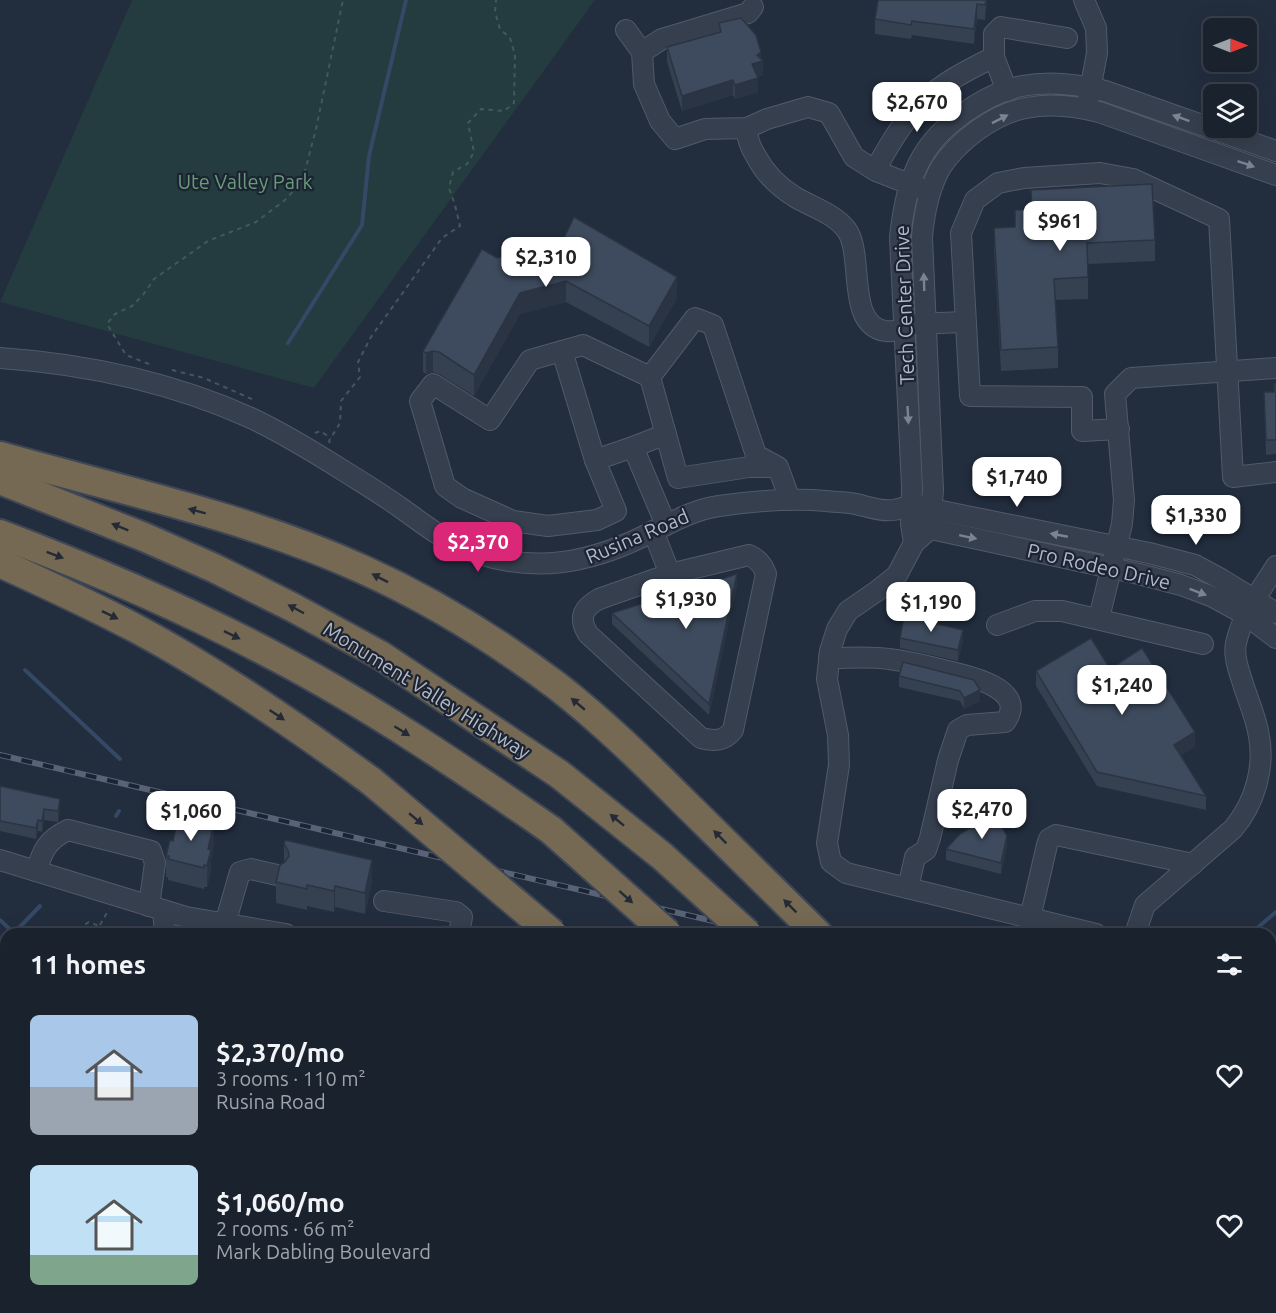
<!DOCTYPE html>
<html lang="en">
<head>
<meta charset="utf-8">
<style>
  body { margin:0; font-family:Ubuntu,sans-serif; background:#232a36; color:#f1f3f6; height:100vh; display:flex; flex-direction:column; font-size:22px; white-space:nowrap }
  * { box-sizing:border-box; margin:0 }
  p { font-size:20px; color:#9fa4aa }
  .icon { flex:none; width:33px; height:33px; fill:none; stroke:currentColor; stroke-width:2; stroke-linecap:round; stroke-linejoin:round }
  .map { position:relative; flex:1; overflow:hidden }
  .sheet { position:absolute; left:0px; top:928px; width:1276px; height:386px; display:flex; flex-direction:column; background:#1a222e; border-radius:18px 18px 0 0; box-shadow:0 6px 24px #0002,0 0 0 2px #383f4a }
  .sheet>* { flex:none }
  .needle { width:39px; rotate:90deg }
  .buttons { position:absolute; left:1203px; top:18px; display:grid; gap:12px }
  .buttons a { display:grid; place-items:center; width:54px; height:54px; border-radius:9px; background:#1a222e; box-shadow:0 6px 24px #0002,0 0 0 2px #383f4a; font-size:30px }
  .price { position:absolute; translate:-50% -51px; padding:0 14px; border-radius:12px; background:#fff; color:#222; font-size:20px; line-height:39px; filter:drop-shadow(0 2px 3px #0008) }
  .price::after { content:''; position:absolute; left:50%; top:36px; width:18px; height:14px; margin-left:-9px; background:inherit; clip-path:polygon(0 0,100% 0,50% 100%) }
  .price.selected { background:#db2777; color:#fff }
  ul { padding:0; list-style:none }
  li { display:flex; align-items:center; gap:18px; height:150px; padding:0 30px }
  li span { display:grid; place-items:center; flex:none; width:168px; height:120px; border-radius:9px; color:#555 }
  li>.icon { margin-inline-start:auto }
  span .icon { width:72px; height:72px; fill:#fffc; stroke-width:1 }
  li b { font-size:26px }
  h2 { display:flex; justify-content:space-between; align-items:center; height:72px; padding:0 30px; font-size:26px }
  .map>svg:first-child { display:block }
  .green { fill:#243b3f }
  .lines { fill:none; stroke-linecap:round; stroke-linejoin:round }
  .stream { stroke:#354866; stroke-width:4 }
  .minor-casing { stroke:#525a69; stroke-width:22 }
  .major-casing { stroke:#404857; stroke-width:27 }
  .highway-casing { stroke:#3f4756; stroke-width:32 }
  .path { stroke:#42585c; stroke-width:2; stroke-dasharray:4.5 4.5; stroke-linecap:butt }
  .minor { stroke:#363f4e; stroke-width:20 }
  .major { stroke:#545e6e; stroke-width:24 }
  .highway { stroke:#756953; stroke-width:28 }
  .rail-casing { stroke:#586376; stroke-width:6 }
  .rail { stroke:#1c2433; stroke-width:4; stroke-dasharray:11; stroke-linecap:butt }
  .highway-bridge-casing { stroke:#3f4756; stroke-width:32; stroke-linecap:butt }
  .highway-bridge { stroke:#756953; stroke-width:28 }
  .wall { fill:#354051 }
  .shaded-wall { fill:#2b3442 }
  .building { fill:#3e4b5e; stroke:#2b3442; stroke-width:1.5 }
  .oneway { fill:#7a8392 }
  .oneway2 { fill:#252b36 }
  .labels { text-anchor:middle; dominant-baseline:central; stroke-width:4.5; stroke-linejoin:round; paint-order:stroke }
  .park-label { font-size:20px; fill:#689c76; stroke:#1c2433 }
  .street-label { font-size:20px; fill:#b2bac9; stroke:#1c2433 }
</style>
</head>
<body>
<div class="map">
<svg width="1276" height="1313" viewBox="0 0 1276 1313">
  <rect width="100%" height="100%" fill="#222d3e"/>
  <polygon class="green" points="132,0 595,0 314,388 0,302"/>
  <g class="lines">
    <g class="stream">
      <polyline points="288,343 362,225 369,156 406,0"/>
      <polyline points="25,670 120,759"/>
      <polyline points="116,816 119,811"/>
      <polyline points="0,920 15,934"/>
      <polyline points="14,933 40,906"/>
      <polyline points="1250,934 1276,912"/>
      <polyline points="459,1308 467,1313"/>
    </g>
    <defs>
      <g id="minor">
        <polyline points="1084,0 1096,28 1097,53 1088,101"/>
        <polyline points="626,30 642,52 644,84 660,121 675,139 705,129 747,128 767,119 808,107 829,113 854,157 876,171 922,189"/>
        <polyline points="642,52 662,39 748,13 753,7"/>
        <polyline points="994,57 994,34 1001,27 1067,38"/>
        <path d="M 747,128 C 747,140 751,148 757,158 C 766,175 779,187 795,197 C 812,207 833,213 846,229 C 865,254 845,324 885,331 C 891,332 898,330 904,330"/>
        <path d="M 1276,151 L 1105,91 C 1077,84 1050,81 1022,86 C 986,93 940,125 922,157 C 908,181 903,210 900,237 L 912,487 L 911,524 L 914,543 L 930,529 L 933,490 L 922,237 C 924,214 929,188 941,167 C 959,140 994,114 1026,108 C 1051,103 1075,106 1099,112 L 1276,175"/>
        <path d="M 875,170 C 885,153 895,134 907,119 C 928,90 963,72 994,57 L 1007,91"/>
        <polyline points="913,324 965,322"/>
        <polyline points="562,351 595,460"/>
        <path d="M 0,358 C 87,364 171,382 251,418 C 283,433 314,452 344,471 C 363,483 383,495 401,508 C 425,525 448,544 477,553 C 535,573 588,563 642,537 C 667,525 691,510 719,506 C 754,501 790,498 826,501 C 834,502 842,502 850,503 C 864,505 880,512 893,510 C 900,509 906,507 912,505 L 1149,553 L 1195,565 L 1221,579 L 1276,613"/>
        <polyline points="650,377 678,478 749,467 773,467"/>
        <polyline points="1119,429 1082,431 1082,397 970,396 961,233 975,200 998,183 1024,178 1100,173 1133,179 1219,219 1233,477 1276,472"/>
        <polyline points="633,447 666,434"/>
        <polyline points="666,525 633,447 595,460 616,511 597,520 548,526 513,521 462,498 445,486 420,401 433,384 490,420 530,360 583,345 650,377 695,318 713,325 756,455 778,467 790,500"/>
        <polyline points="917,526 1139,574 1181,585 1213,597 1246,615 1276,638"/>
        <path d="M 653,531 L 670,574 L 749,555 C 758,559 763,565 766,574 L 733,730 C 724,742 713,741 701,738 L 588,634 C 578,617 583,608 599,599 L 670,574"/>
        <polyline points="914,543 897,575 877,591 848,611 837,629 830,651 827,679 838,735 839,765 827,843 831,862 846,873 1096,934"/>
        <polyline points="1099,618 1122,524 1124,500 1115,394 1131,378 1276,368"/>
        <polyline points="997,625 1035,611 1062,611 1203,644"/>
        <path d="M 829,658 C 849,658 870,656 889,659 C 906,661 923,665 939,669 C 961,674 1031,687 1005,722 L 967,725 L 958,730 L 948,760 L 930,838 L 926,850 L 915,857 L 908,888"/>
        <polyline points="0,860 186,917 286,934"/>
        <path d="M 36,871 C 43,850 47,840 68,830 L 151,851 L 155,863 L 149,906"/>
        <polyline points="384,901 456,912 462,917 459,934"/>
        <polyline points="163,910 165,934"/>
        <polyline points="1030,918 1047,845 1049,839 1056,835 1193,864"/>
        <polyline points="225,924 240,872 251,869 277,875"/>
        <path d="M 1135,934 L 1145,905 L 1233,829 C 1255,803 1266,766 1258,731 C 1255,716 1249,702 1244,687 C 1240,673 1233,658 1236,643 C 1242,615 1261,590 1276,566"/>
        <polyline points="1270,1094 1276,1095"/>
        <polyline points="562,1308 565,1313"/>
        <polyline points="682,1308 685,1313"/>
      </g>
      <g id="major">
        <polyline points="1270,1137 1276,1131"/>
        <polyline points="1270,1185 1276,1180"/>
      </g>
      <g id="highway">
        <path d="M 0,456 C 121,490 247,517 362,569 C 431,600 497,641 557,686 C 602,721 643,761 683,801 C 728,845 773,890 818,934"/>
        <polyline points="0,480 144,537 214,568 292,607 380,655 559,774 662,856"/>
        <path d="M 0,534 C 95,570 188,610 278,658 C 373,708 463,769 551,830"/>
        <path d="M 0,563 C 46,584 92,605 137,629 C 219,673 296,726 371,781"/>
        <polyline points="964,1308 970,1313"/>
        <polyline points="1041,1308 1046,1313"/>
        <polyline points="1167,1308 1172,1313"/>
      </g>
    </defs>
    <use href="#minor" class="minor-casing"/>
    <use href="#major" class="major-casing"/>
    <use href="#highway" class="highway-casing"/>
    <g class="path">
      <polyline points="149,364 126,355 107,324 115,314 132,306 143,295 154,279 208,241 256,222 284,201 296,188 305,171 316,129 343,0"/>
      <polyline points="172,370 204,378 254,400"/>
      <polyline points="315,433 320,431 331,438"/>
      <polyline points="330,443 329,441 340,423 341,401 360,377 358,362 371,337 442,238 460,226 455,205 449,188 453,172 467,164 474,152 468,123 481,109 504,111 514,103 515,55 510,38 500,29 495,12 496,0"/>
      <polyline points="100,925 109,909"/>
      <polyline points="70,934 89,922 99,926 108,934"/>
      <polyline points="0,987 6,982"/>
      <polyline points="0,1066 6,1075"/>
      <polyline points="0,1135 6,1129"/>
      <polyline points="1270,1225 1276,1220"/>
      <polyline points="1217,1308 1218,1313"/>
    </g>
    <use href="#minor" class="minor"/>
    <use href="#major" class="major"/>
    <use href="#highway" class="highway"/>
    <defs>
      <g id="rail">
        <polyline points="0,755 769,934"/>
        <polyline points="1270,1052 1276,1053"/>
      </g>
    </defs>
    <use href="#rail" class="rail-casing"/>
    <use href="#rail" class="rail"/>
    <defs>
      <g id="highway-bridge">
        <polyline points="371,781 553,934"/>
        <polyline points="551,830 668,934"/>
        <polyline points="662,856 748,934"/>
        <polyline points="1117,1308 1121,1313"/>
      </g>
    </defs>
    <use href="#highway-bridge" class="highway-bridge-casing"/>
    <use href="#highway-bridge" class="highway-bridge"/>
  </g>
  <g class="wall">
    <polygon points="987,0 985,20 977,19 974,44 912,35 911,39 875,34 875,19"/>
    <polygon points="719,23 761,59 763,75 757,77 758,92 735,99 733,95 682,111 667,62 667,47 719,33"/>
    <polygon points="1031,190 1155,240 1155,261 1088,264 1088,299 1055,300 1058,347 1058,368 1001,371 994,249 994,228 1015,227 1015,210 1031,209"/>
    <polygon points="497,258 677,298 649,347 566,302 520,314 474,396 439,374 433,372 426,374 423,372 423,351"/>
    <polygon points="1276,383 1276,454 1266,455 1264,392 1274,392"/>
    <polygon points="737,585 709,715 612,624 612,613"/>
    <polygon points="900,638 963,640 958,661 900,648"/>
    <polygon points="1110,669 1195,747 1181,755 1206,796 1206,810 1097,786 1036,686 1036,671"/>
    <polygon points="899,676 974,680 980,701 964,709 960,701 899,687"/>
    <polygon points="0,786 60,810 58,822 44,820 42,832 38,831 36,839 0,831"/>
    <polygon points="214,844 211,859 211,871 207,887 204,887 204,889 168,880 168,877 166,877 166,856"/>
    <polygon points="284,844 372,881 365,914 335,907 334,912 307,906 307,910 276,903 276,882 284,863"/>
    <polygon points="1007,847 1001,874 946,860 946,849"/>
    <polygon points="152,1308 195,1308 189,1313 157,1313"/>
    <rect x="588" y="1308" width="71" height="5"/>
  </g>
  <g class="shaded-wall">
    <polygon points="986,0 987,0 987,5 985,20"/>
    <polygon points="977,4 977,19 974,44 974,29"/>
    <polygon points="761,52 761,62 763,61 763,75 752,79 752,64 757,55"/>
    <polygon points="758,78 758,92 735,99 735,85"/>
    <polygon points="733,80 733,95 682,111 682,96"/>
    <polygon points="677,277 677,298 649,347 649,326"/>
    <polygon points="566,281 566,302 520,314 474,396 474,375 520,293"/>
    <polygon points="433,351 433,372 426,374 426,353"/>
    <polygon points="737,574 737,585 709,715 709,704"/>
    <polygon points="963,630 963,640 958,661 958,650"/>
    <polygon points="980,690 980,701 964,709 964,698"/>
    <polygon points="1195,732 1195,747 1174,759 1174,745"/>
    <polygon points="60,799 60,810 58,822 58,811"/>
    <polygon points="44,809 44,820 42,832 42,821"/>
    <polygon points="38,820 38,831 36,839 36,828"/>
    <polygon points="214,823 214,844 211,859 211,871 207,887 208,849"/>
    <polygon points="1007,836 1007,847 1001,874 1001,863"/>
    <polygon points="372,860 372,881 365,914 365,893"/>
    <polygon points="335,886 335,907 334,912 334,891"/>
    <polygon points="6,1289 6,1308 10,1308 2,1313 0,1313 0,1293"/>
    <polygon points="170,1308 195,1308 189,1313 170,1313"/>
    <polygon points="647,1308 659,1308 659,1313 642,1313"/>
  </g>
  <g class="building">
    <polygon points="878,0 986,0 985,5 977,4 974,29 912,21 911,25 875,19"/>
    <polygon points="741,18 756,35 761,52 757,55 763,61 752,64 758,78 735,85 733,80 682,96 667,47 721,32 719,23"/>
    <polygon points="1152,184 1155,240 1087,243 1088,277 1054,279 1058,347 1001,350 994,228 1015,227 1015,210 1032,209 1031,190"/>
    <polygon points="574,217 677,277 649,326 566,281 520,293 474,375 439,352 433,351 426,353 423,351 482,249 497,258 564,238"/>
    <polygon points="1276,383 1276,440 1266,440 1264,392 1274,392 1274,384"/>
    <polygon points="737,574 709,704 612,613"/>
    <polygon points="904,616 963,630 958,650 900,638"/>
    <polygon points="1091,638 1110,669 1142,648 1195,732 1174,745 1206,796 1097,772 1036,671"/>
    <polygon points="903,662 974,680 980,690 964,698 960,691 899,676"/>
    <polygon points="0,786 60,799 58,811 44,809 42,821 38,820 36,828 0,821"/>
    <polygon points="994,813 1007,836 1001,863 946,849 960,834"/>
    <polygon points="179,814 214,823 208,849 211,850 207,866 204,865 204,868 168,859 169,856 166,856 170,840 173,841"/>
    <polygon points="285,840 372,860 365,893 335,886 334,891 307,885 307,889 276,882 280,865 285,862 289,856 288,850 284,844"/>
    <polygon points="0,1271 6,1280 6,1289 0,1293"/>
    <polygon points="22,1308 47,1308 50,1313 15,1313"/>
    <polygon points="249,1308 250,1308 265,1313 247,1313"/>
    <polygon points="599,1308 647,1308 642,1313 597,1313 596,1312"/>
  </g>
  <defs><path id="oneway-solid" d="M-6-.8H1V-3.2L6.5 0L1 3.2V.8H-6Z" transform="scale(1.5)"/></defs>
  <g class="oneway">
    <use href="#oneway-solid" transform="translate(1181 118) rotate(-160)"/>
    <use href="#oneway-solid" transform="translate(1000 119) rotate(-27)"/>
    <use href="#oneway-solid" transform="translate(1246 164) rotate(19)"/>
    <use href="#oneway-solid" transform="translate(924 282) rotate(-92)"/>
    <use href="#oneway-solid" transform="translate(908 415) rotate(87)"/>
    <use href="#oneway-solid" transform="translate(1059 535) rotate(-169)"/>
    <use href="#oneway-solid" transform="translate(968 537) rotate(12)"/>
    <use href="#oneway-solid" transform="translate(1198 592) rotate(21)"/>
  </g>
  <g class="oneway2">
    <use href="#oneway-solid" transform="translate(197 511) rotate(-165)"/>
    <use href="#oneway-solid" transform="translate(120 527) rotate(-158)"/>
    <use href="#oneway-solid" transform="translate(55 555) rotate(21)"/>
    <use href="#oneway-solid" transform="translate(380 578) rotate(-153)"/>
    <use href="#oneway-solid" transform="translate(296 609) rotate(-152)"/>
    <use href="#oneway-solid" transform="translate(110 615) rotate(26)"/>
    <use href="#oneway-solid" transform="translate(232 635) rotate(26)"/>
    <use href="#oneway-solid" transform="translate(578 704) rotate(-140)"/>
    <use href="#oneway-solid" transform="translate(277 715) rotate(34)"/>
    <use href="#oneway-solid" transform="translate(402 731) rotate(32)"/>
    <use href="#oneway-solid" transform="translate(416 819) rotate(40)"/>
    <use href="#oneway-solid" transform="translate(617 820) rotate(-141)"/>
    <use href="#oneway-solid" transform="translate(720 837) rotate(-135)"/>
    <use href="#oneway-solid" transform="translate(626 897) rotate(42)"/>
    <use href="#oneway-solid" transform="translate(790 906) rotate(-135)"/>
  </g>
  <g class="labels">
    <g class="park-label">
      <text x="245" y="181">Ute Valley Park</text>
    </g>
    <g class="street-label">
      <text transform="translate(904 305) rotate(-92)">Tech Center Drive</text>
      <text transform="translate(637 536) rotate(-23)">Rusina Road</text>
      <text transform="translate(1099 566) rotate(13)">Pro Rodeo Drive</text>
      <text transform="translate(427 690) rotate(32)">Monument Valley Highway</text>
    </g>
  </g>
</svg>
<div class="buttons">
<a><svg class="needle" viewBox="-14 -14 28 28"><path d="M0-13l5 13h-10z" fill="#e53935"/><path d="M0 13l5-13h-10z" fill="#9fa4aa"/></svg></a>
<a><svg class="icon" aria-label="layers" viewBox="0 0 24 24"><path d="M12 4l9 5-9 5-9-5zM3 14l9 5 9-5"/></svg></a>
</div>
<b class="price" style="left:917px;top:133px">$2,670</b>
<b class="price" style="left:1060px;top:252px">$961</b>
<b class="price" style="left:546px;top:288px">$2,310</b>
<b class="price" style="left:1017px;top:508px">$1,740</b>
<b class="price" style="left:1196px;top:546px">$1,330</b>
<b class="price selected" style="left:478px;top:573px">$2,370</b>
<b class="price" style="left:686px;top:630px">$1,930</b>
<b class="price" style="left:931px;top:633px">$1,190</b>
<b class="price" style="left:1122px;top:716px">$1,240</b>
<b class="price" style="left:982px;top:840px">$2,470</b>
<b class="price" style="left:191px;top:842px">$1,060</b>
<section class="sheet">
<h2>11 homes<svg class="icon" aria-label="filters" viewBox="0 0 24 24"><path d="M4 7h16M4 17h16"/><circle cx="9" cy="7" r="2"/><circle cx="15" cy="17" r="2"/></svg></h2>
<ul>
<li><span style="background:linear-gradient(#a9c7e8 60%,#9aa5b1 0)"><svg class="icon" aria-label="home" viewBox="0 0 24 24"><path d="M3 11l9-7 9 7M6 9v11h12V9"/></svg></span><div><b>$2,370/mo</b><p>3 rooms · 110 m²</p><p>Rusina Road</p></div><svg class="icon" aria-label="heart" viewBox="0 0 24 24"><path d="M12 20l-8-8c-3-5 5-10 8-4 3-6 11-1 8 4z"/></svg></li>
<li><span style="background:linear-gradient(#bfe0f5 75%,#7fa58c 0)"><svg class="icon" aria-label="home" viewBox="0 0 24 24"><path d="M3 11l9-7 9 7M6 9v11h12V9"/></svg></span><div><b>$1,060/mo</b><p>2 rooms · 66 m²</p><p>Mark Dabling Boulevard</p></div><svg class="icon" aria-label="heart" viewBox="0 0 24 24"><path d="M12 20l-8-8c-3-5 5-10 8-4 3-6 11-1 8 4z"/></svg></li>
</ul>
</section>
</div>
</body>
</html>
